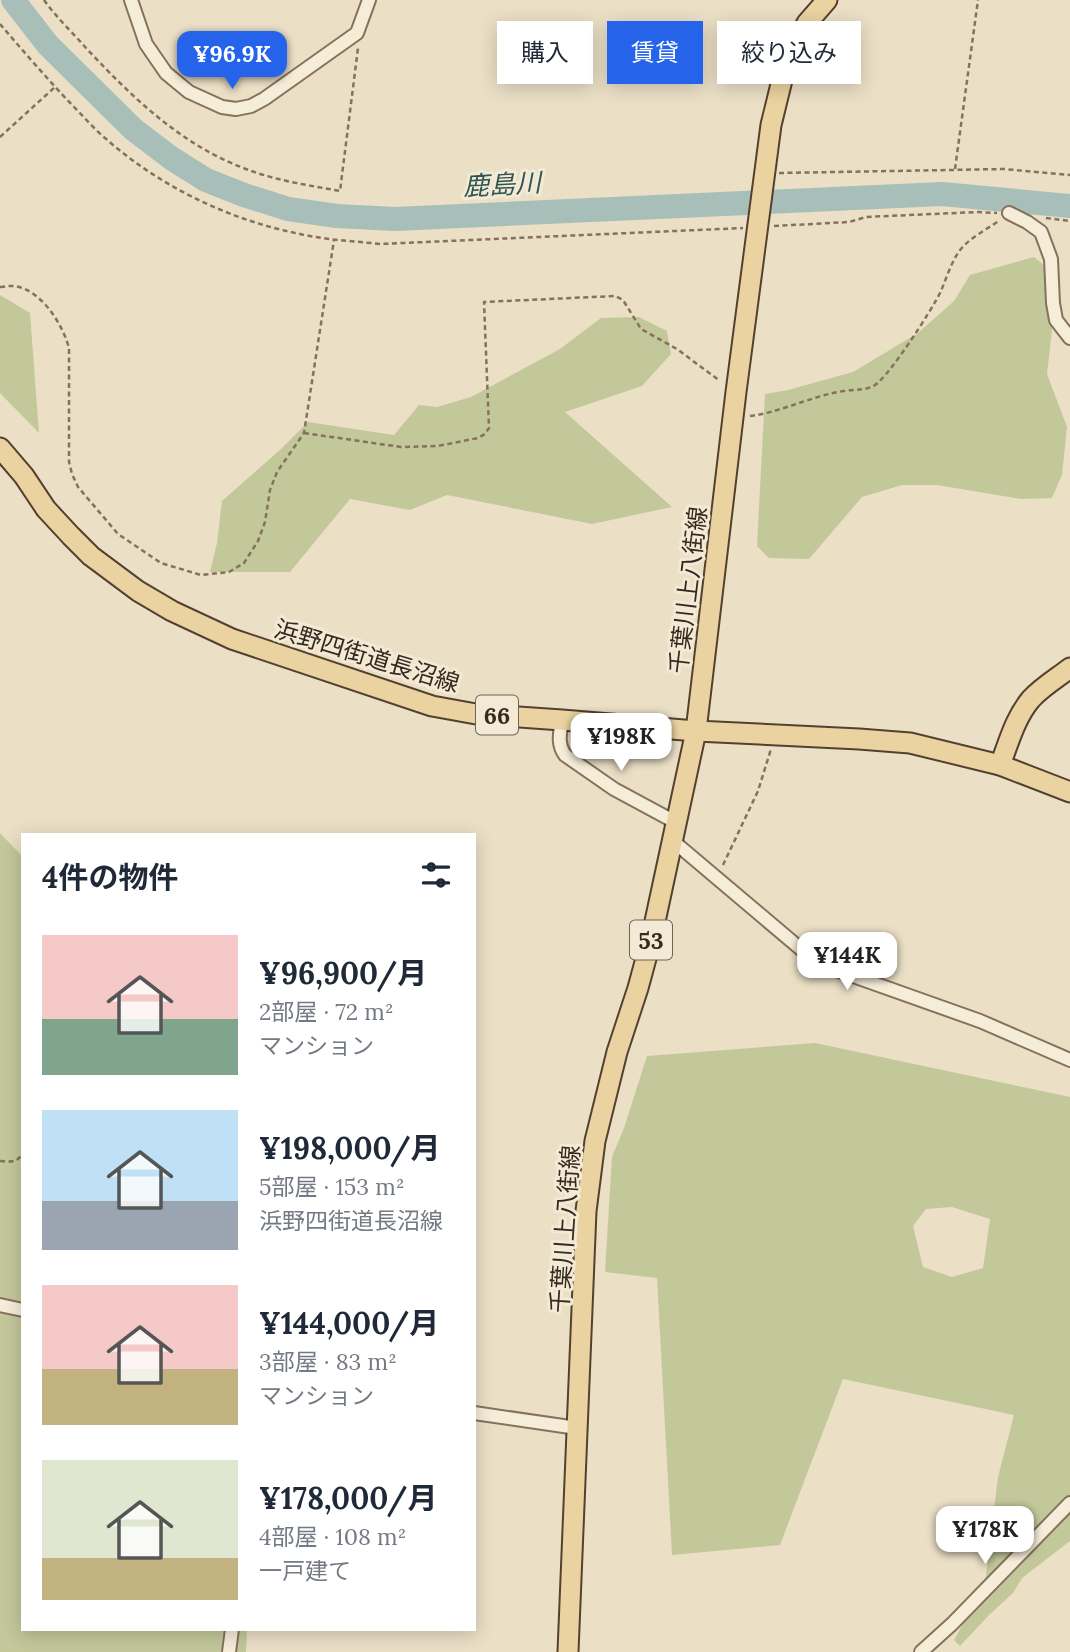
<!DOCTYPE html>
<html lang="ja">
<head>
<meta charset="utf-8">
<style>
  body { margin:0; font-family:Lora,"Noto Sans JP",serif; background:#f2f2f3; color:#1f2937; height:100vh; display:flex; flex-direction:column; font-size:26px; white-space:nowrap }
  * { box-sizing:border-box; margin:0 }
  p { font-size:23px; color:#747a83 }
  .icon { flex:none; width:38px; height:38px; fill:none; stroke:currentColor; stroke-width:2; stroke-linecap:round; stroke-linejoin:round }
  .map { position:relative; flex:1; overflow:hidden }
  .sheet { position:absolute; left:21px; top:833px; width:455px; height:798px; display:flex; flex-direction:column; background:#fff; border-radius:0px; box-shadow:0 4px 18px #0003 }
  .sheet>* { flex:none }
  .hud { position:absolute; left:497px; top:21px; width:467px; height:63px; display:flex; gap:14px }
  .price { position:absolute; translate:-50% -60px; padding:0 16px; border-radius:14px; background:#fff; color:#222; font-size:23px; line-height:46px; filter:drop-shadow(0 2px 4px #0008) }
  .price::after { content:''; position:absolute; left:50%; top:42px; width:21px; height:16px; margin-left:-10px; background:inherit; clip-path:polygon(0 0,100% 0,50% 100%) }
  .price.current { background:#2563eb; color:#fff }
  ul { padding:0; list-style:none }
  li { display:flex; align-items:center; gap:21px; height:175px; padding:0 21px }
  li span { display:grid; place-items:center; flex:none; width:196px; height:140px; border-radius:0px; color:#555 }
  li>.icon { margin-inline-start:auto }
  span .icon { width:84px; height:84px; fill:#fffc; stroke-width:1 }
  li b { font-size:30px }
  h2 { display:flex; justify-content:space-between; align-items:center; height:84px; padding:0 21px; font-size:30px }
  .chip { padding:0 24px; border-radius:0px; background:#fff; box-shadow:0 4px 18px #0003; font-size:24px; line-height:63px }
  .chip.current { background:#2563eb; color:#fff }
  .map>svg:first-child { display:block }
  .green { fill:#c3c89b; fill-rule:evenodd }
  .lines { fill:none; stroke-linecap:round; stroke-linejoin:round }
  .river { stroke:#a7bfb8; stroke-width:24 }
  .street-casing { stroke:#85725d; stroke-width:16 }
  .primary-casing { stroke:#534031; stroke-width:23 }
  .path { stroke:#85725d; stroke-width:2.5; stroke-dasharray:5 3.5; stroke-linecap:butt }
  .street { stroke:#f6edd9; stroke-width:12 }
  .primary { stroke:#ebd3a1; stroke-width:19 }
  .labels { text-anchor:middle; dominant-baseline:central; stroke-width:6; stroke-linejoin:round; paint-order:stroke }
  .shield { fill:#f3ead5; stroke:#6f6456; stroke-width:2 }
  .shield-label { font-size:23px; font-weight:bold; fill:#362a20 }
  .street-label { font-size:24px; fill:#362a20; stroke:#f3ead5 }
  .water-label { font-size:26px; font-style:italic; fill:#305452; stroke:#f3ead5 }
</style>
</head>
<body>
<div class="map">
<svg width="1070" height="1652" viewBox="0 0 1070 1652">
  <rect width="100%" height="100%" fill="#ebdfc6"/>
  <g class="green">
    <polygon points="1034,257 1058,277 1047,374 1067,427 1062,475 1052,498 1021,499 937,485 902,485 862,497 809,559 769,558 757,546 765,394 788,390 853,372 918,333 954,301 970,275"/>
    <polygon points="0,295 30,313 39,433 0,393"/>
    <polygon points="639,317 667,331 671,354 642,386 565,412 672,507 592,524 447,495 410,510 350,499 290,572 210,572 217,543 222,501 280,450 308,422 394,435 419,405 437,407 471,397 560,349 601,318"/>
    <polygon points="0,833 23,857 23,1629 247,1629 246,1652 0,1652"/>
    <path d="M 815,1043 L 1070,1097 L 1070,1541 L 1022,1578 L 1013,1593 L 989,1615 L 960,1646 L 954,1640 L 985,1584 L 998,1477 L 1014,1415 L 843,1379 L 780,1545 L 672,1555 L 657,1278 L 605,1272 L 612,1157 L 624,1128 L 647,1056 ZM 952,1207 L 990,1219 L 983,1268 L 952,1277 L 923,1267 L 913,1226 L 926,1209 Z"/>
  </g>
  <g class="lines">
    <polyline class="river" points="13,0 48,45 133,129 171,158 206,180 244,195 288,209 337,216 395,219 942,194 1070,206"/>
    <defs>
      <g id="street">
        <polyline points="131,0 146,44 166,73 189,92 222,107 236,109 251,106 264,99 357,33 369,0"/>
        <polyline points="1009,213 1027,222 1041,232 1051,259 1053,303 1056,320 1070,338"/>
        <path d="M 562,720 C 560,733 557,744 565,755 L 614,789 L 677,823"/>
        <polyline points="673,841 802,950 828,967 980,1021 1070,1060"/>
        <polyline points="0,1305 23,1310"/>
        <polyline points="474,1413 577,1428"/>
        <polyline points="229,1652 232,1629"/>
        <polyline points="921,1652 952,1624 1070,1503"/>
      </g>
      <g id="primary">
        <polyline points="0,448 24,476 46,509 71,536 91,556 138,591 172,611 232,639 432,706 476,714 562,720 696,731 859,739 910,743 1000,765 1070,792"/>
        <path d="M 1000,765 C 1009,742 1015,718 1031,699 C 1042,687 1057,678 1070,668"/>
        <polyline points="568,1652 586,1211 595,1141 617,1052 638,988 651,940 696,731 736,392 771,125 782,80 792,50 807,23 827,0"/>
      </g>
    </defs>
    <use href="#street" class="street-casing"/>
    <use href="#primary" class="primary-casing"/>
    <g class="path">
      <path d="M 44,0 C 56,17 72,32 86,48 C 131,96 179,143 241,167 C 272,180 307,185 340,191 L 358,48"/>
      <path d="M 0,24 C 24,52 49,81 75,108 C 85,118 94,129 105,138 C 159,186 229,220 300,234 C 326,240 353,241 380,244 L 743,228"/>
      <polyline points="0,137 55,87"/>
      <polyline points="955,169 978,0"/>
      <polyline points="779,173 1004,169 1070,175"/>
      <polyline points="1046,218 1070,221"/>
      <polyline points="774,226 849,222 866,217 978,212 997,213"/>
      <path d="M 0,287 C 8,286 15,285 22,288 C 45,296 63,326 69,348 L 69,462 L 72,474 L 78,487 L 118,534 L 161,563 L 201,575 L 229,572 L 244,563 L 258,541 L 265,522 L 270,490 L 277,472 L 304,433 L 334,240"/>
      <path d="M 750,416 C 782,412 811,396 844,391 C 855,389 865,391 875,385 C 890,375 931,311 940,293 C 946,280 950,265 958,253 C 967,239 986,230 1000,220"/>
      <polyline points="304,433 401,447 438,446 478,438 485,434 489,428 484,302 615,296 623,300 641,329 677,349 720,381"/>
      <polyline points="723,865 758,791 771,749"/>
      <path d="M 0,1161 C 11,1162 18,1163 23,1152"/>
    </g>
    <use href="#street" class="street"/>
    <use href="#primary" class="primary"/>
  </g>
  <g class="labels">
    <g class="shield">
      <rect x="476" y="695.5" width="42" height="39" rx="5"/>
      <rect x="630" y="920.5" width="42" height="39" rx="5"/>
    </g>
    <g class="shield-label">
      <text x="497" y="715">66</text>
      <text x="651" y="940">53</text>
    </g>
    <g class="street-label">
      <text transform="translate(688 590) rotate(-83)">千葉川上八街線</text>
      <text transform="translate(367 656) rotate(17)">浜野四街道長沼線</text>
      <text transform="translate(565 1229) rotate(-86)">千葉川上八街線</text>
    </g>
    <g class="water-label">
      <text transform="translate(502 184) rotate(-3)">鹿島川</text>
    </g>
  </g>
</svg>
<b class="price current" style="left:232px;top:91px">¥96.9K</b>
<b class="price" style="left:621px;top:773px">¥198K</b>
<b class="price" style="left:847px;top:992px">¥144K</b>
<b class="price" style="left:985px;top:1566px">¥178K</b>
<div class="hud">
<a class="chip">購入</a>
<a class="chip current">賃貸</a>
<a class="chip">絞り込み</a>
</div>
<section class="sheet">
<h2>4件の物件<svg class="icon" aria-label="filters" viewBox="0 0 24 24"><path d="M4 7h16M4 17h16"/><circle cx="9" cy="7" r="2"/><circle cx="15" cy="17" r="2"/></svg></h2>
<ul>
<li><span style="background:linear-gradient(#f6c9c9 60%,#7fa58c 0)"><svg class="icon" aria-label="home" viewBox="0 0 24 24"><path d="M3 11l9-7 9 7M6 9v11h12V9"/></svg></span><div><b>¥96,900/月</b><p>2部屋 · 72 m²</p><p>マンション</p></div></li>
<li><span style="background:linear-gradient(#bfe0f5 65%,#9aa5b1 0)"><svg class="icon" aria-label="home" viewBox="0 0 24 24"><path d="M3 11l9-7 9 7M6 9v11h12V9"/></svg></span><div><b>¥198,000/月</b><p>5部屋 · 153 m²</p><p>浜野四街道長沼線</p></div></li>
<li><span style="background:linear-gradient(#f6c9c9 60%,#c2b280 0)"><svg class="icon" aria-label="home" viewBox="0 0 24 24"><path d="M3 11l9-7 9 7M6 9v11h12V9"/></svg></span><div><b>¥144,000/月</b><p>3部屋 · 83 m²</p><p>マンション</p></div></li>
<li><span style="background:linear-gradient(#dfe7d0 70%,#c2b280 0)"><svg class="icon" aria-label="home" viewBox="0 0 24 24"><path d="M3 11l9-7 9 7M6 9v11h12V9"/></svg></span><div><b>¥178,000/月</b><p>4部屋 · 108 m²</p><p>一戸建て</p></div></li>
</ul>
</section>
</div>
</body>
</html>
